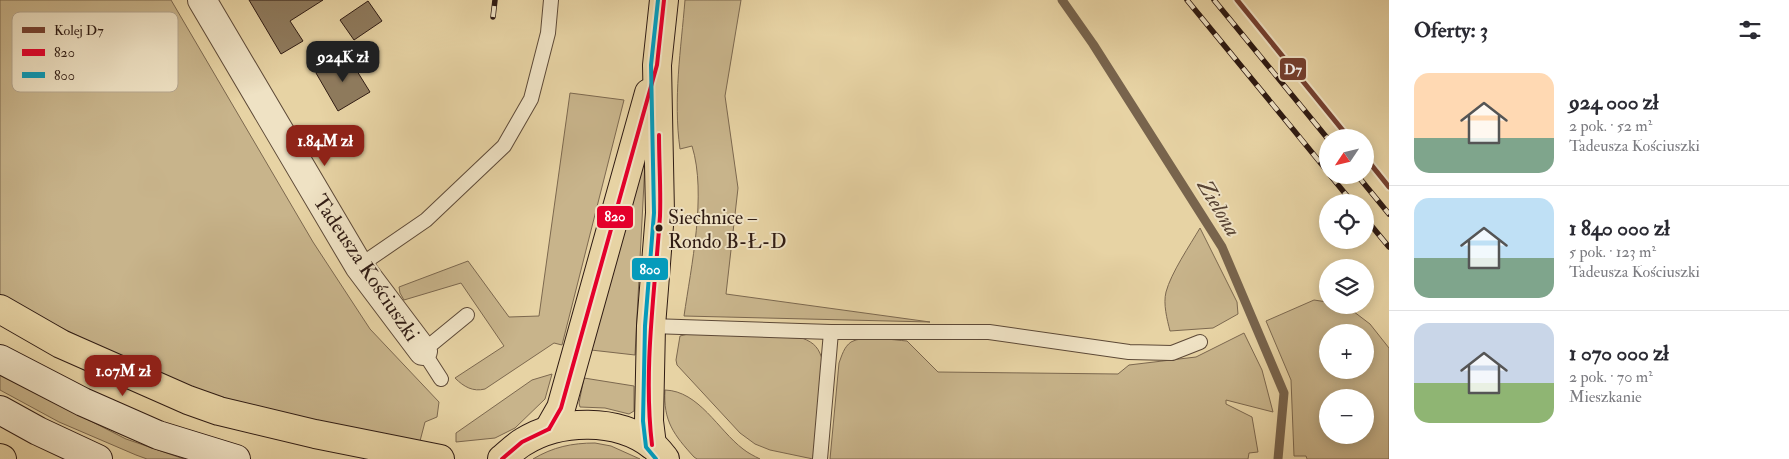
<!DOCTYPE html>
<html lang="pl">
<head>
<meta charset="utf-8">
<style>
  body { margin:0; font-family:"IM FELL Double Pica",serif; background:#f2f2f3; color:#2b2b33; height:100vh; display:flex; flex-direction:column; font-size:19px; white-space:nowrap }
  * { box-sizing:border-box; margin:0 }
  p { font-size:16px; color:#7c7c81 }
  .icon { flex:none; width:28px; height:28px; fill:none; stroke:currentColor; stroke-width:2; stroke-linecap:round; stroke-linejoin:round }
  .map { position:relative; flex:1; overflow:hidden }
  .side { display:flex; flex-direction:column; background:#fff; width:400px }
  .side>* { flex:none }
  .needle { width:32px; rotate:235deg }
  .controls { position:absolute; left:1319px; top:129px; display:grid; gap:10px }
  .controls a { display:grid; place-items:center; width:55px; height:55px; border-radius:50%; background:#fff; box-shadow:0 2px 12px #0003; font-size:25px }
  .price { position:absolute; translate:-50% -42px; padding:0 11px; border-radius:10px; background:#8f2418; color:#fff; font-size:16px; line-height:32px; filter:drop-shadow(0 1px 2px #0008) }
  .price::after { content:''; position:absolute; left:50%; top:30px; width:15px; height:11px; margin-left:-8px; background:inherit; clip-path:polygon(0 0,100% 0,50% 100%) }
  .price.selected { background:#222; color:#fff }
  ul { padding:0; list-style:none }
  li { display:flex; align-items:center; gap:15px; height:125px; padding:0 25px }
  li+li { border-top:1px solid #e1e1e2 }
  li span { display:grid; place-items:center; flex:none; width:140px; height:100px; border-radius:15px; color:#555 }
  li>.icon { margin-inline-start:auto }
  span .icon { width:60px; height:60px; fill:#fffc; stroke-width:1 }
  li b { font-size:21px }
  h2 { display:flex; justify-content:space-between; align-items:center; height:60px; padding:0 25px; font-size:21px }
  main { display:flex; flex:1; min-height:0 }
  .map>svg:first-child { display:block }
  .green { fill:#c8b48b; stroke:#7c684f; fill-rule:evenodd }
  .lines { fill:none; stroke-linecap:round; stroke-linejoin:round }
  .stream { stroke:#78644d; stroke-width:9 }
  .building { fill:#8f7b5e; stroke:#2f1b13 }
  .service-casing { stroke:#5d4937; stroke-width:16 }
  .minor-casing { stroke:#5d4937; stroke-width:30 }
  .secondary-casing { stroke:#2f1b13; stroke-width:30 }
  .primary-casing { stroke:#2f1b13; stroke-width:30 }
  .service { stroke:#efe2c4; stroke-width:14 }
  .minor { stroke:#efe2c4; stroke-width:28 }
  .secondary { stroke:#efe2c4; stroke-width:28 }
  .primary { stroke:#e7d3a4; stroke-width:28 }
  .rail-casing { stroke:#2f1b13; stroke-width:5.5 }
  .rail { stroke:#efe2c4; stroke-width:4; stroke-dasharray:11; stroke-linecap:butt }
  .bus-1-casing { stroke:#efe2c4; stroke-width:8 }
  .bus-2-casing { stroke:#efe2c4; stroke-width:8 }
  .bus-1 { stroke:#e4002b; stroke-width:4 }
  .bus-2 { stroke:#059bbb; stroke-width:4 }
  .rail-1-casing { stroke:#efe2c4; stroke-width:9 }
  .rail-1 { stroke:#754030; stroke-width:5 }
  .bus-dot { fill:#2f1b13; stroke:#efe2c4; stroke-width:2 }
  .labels { text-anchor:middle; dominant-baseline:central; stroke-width:4; stroke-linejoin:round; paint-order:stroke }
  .bus-label { font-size:20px; fill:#2f1b13; stroke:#efe2c4; text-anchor:start }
  .street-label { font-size:21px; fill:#2f1b13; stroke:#efe2c4 }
  .water-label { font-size:22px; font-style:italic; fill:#594535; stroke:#efe2c4 }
  .key { fill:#efe2c4; stroke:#b5a68f; stroke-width:1 }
  .key-label { font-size:14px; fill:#2f1b13 }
  .line-badge { stroke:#efe2c4; stroke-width:2 }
  .badge-label { font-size:14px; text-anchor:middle; font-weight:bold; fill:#fff }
</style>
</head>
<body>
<main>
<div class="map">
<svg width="1389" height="459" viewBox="0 0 1389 459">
  <rect width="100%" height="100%" fill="#e7d3a4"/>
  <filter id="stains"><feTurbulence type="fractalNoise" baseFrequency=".004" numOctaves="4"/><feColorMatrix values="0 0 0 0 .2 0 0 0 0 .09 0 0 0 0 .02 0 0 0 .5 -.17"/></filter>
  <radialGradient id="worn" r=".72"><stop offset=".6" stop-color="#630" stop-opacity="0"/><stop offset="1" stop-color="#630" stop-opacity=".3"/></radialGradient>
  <g class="green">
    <polygon points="0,0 171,0 313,242 370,329 439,402 437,417 425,422 420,441 266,412 209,393 130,362 0,297"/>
    <path d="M 685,0 L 741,0 L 725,96 L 738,188 L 726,294 L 930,322 L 684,316 C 691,267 707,194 692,146 L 680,149 C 673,99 681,49 685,0 Z"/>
    <path d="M 570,93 L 624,100 L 562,345 L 554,343 L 485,389 C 473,392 464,387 455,378 L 504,346 L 461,283 L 404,300 L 400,293 L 399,287 L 468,261 L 509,317 L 539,316 Z"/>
    <polygon points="640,161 645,163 635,355 591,350"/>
    <path d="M 1200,228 L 1237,302 L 1238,314 L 1213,328 L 1170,331 C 1167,319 1163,304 1166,292 C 1171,273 1190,245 1200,228 Z"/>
    <path d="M 1314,300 L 1327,302 L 1328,305 L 1345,305 L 1370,324 L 1389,348 L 1389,459 L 1307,459 L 1306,456 L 1294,456 L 1291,380 L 1266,321 ZM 1328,332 L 1365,332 L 1365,370 L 1328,370 ZM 1328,398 L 1365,398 L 1365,435 L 1328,435 Z"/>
    <path d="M 1244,333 L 1262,370 L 1273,412 L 1226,400 L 1226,404 L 1252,417 L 1258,452 L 1249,453 L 1248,459 L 830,459 L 839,363 C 842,355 844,347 851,342 C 862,335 894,340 907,341 L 938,372 L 1118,374 L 1129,365 L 1196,357 Z"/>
    <path d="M 688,334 L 802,338 C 815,343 819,348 823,362 L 813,459 L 770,450 L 755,444 L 740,433 L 677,365 L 676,360 L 680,336 Z"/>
    <polygon points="552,374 545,399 515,428 495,438 456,442 456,433 532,380"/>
    <polygon points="0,375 126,439 184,459 147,459 136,455 59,422 0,390"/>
    <polygon points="584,378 634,386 634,411 629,414 605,408 580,407 579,403"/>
    <path d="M 665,390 C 699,391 718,430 743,449 C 748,453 754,456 760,459 L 697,459 L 694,457 C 674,435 663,421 665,390 Z"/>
    <path d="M 595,443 L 611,446 L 640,459 L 533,459 C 553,447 572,443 595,443 Z"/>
  </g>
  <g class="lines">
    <polyline class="stream" points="1062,0 1093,44 1222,247 1284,393 1278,459"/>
  </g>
  <g class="building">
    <polygon points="249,0 323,0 290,21 303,41 281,54"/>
    <polygon points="368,1 382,21 354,40 340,20"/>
    <polygon points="347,55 370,92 338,111 316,73"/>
  </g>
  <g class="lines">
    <defs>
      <g id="service">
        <polyline points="359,266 426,220 504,146 531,99 548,33 551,0"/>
        <polyline points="651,326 831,332 989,332 1129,352 1172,353 1200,342"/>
        <polyline points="441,379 423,351 467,315"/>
        <polyline points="820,459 831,332"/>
      </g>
      <polyline id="minor" points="202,0 359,266 423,351"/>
      <g id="secondary">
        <polyline points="0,359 83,402 158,435 236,459"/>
        <polyline points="0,410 38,431 98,459"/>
      </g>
      <g id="primary">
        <polyline points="0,309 61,344 188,400 219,411 315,434 440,459"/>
        <polyline points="549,429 561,408 649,93"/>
        <polyline points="652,445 649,421 651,326 660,213 657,65 664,0"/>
        <polyline points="0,458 2,459"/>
        <path d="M 502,459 C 509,453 516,446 523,442 C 560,419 617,418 652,445 C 657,448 661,454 665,459"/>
      </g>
    </defs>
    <use href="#service" class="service-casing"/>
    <use href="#minor" class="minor-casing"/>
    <use href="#secondary" class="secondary-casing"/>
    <use href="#primary" class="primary-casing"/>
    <use href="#service" class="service"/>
    <use href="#minor" class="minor"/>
    <use href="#secondary" class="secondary"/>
    <use href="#primary" class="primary"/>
    <defs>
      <g id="rail">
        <polyline points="1187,0 1328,172"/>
        <polyline points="1214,0 1328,139"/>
        <polyline points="493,17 495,0"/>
        <polyline points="1330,175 1352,202"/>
        <polyline points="1357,175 1389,214"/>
        <polyline points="1365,218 1389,247"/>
      </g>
    </defs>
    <use href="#rail" class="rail-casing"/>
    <use href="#rail" class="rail"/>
    <defs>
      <g id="bus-1">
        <polyline points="549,429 561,408 657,65 664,0"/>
        <path d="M 652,445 C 643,369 655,291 660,216 C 661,189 659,162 659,135"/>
        <polyline points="502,459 522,442 549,429"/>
      </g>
      <polyline id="bus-2" points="656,459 646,447 643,421 645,326 654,213 651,65 658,0"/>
    </defs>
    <use href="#bus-1" class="bus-1-casing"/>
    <use href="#bus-2" class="bus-2-casing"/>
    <use href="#bus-1" class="bus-1"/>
    <use href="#bus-2" class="bus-2"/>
    <defs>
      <g id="rail-1">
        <polyline points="1237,0 1349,138"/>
        <polyline points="1365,157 1389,187"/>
      </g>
    </defs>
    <use href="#rail-1" class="rail-1-casing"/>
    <use href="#rail-1" class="rail-1"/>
  </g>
  <circle class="bus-dot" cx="659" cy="228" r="4.5"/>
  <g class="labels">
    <g class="bus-label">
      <text x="668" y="217">Siechnice –<tspan x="668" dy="24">Rondo B-Ł-D</tspan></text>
    </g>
    <g class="street-label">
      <text transform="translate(366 268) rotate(56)">Tadeusza Kościuszki</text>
    </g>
    <g class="water-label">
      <text transform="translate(1219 208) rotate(59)">Zielona</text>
    </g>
  </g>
  <rect x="12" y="12" width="166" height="80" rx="8" class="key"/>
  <rect x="22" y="27" width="23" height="6" fill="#754030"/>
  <rect x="22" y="49" width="23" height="7" fill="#e4002b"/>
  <rect x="22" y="72" width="23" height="6" fill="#059bbb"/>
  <g class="key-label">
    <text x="54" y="35">Kolej D7</text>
    <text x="54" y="57">820</text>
    <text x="54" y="80">800</text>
  </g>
  <g class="line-badge">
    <rect x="1279" y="57" width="28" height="24" rx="5" fill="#754030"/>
    <rect x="596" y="205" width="38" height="24" rx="5" fill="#e4002b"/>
    <rect x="631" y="257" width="38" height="24" rx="5" fill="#059bbb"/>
  </g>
  <g class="badge-label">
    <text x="1293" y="74">D7</text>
    <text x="615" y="221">820</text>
    <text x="650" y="274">800</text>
  </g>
  <rect width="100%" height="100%" filter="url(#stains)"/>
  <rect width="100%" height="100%" fill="url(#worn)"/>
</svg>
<div class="controls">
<a><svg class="needle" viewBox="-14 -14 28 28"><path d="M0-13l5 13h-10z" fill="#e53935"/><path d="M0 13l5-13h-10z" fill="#7c7c81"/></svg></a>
<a><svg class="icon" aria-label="locate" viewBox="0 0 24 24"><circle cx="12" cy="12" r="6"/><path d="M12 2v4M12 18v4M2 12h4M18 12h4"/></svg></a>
<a><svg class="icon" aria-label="layers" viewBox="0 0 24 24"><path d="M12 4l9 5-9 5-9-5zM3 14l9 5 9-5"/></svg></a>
<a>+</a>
<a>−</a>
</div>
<b class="price selected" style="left:343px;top:83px">924K zł</b>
<b class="price" style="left:325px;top:167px">1.84M zł</b>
<b class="price" style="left:123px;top:397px">1.07M zł</b>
</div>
<section class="side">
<h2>Oferty: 3<svg class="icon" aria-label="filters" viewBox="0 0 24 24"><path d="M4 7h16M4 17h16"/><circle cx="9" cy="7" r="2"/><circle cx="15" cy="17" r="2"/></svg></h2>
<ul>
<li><span style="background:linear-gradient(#ffd9b3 65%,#7fa58c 0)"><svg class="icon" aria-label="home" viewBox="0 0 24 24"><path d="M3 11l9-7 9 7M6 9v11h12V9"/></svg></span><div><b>924 000 zł</b><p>2 pok. · 52 m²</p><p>Tadeusza Kościuszki</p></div></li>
<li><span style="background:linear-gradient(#bfe0f5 60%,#7fa58c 0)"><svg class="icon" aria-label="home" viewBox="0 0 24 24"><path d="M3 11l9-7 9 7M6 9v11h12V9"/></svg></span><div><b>1 840 000 zł</b><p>5 pok. · 123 m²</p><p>Tadeusza Kościuszki</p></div></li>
<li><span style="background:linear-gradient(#c9d6e8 60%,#8fb573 0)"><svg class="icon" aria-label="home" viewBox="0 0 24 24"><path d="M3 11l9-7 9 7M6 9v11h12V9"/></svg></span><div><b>1 070 000 zł</b><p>2 pok. · 70 m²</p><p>Mieszkanie</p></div></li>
</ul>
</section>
</main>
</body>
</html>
